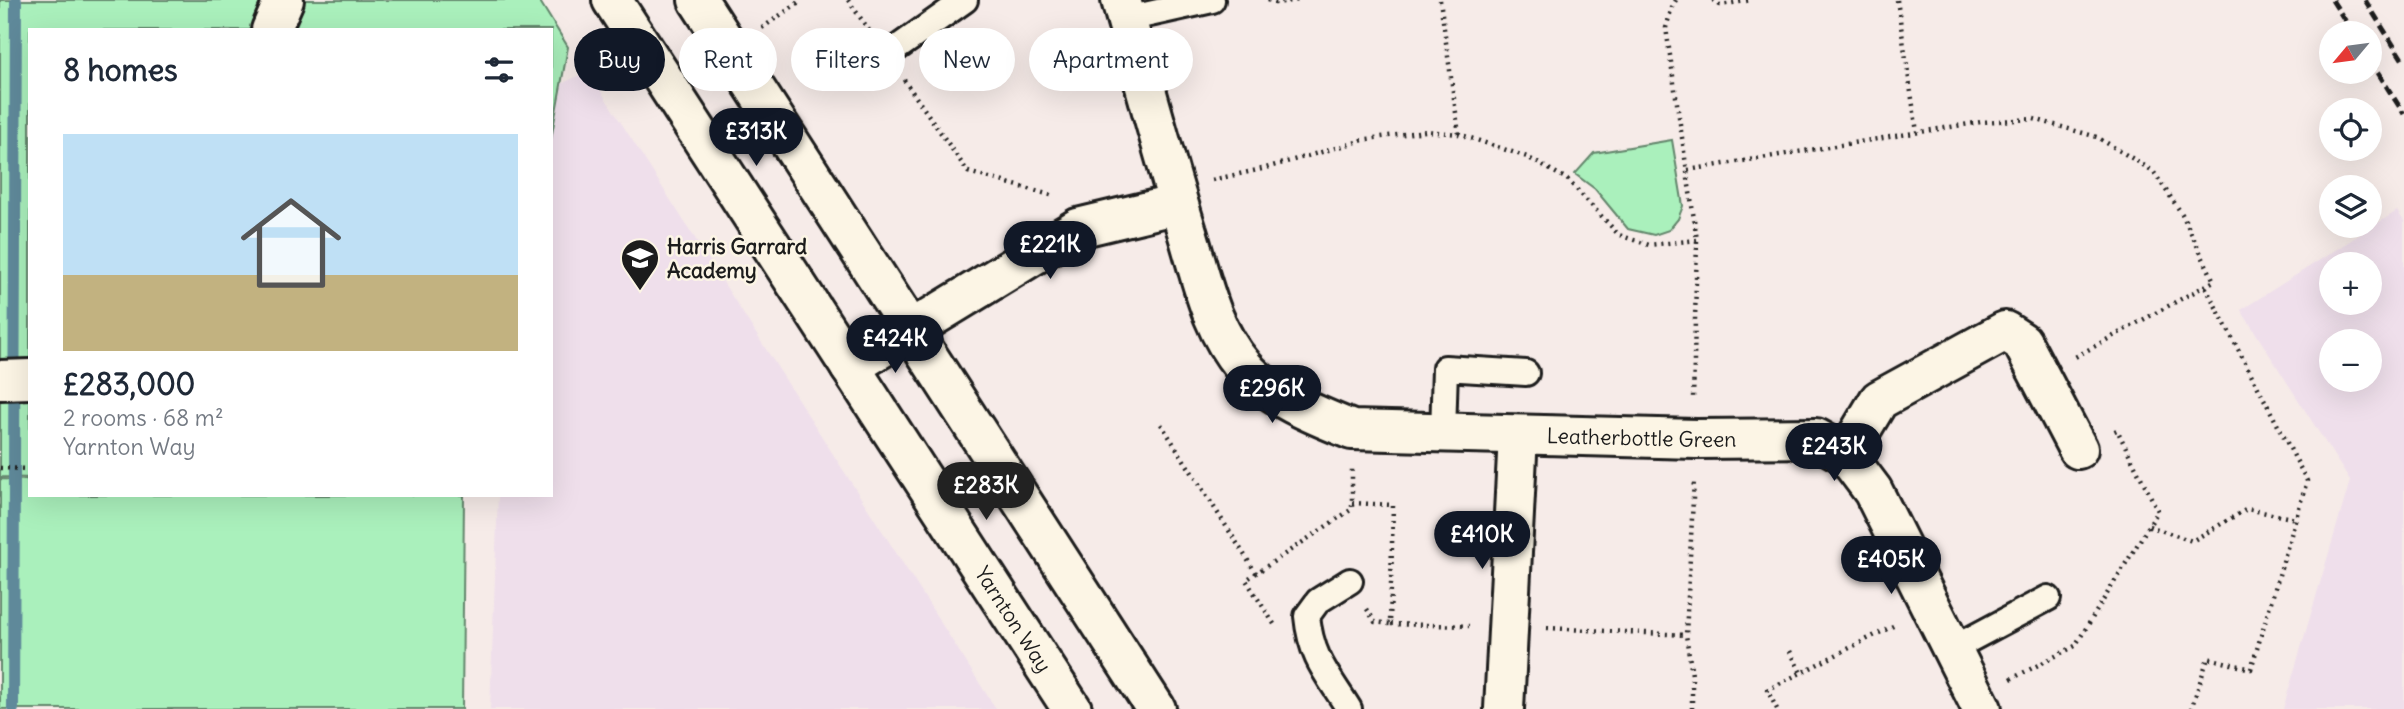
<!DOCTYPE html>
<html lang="en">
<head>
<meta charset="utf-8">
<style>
  body { margin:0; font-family:Delius,sans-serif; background:#f2f2f3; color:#1f2937; height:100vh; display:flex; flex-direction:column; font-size:26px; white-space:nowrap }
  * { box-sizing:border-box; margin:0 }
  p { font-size:23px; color:#747a83 }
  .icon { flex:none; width:38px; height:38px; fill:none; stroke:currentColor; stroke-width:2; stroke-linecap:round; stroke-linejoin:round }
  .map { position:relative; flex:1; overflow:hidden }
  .details { position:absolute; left:28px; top:28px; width:525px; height:469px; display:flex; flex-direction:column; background:#fff; border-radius:0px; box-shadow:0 7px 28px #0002 }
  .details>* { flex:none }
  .banner { position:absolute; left:574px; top:28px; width:665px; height:63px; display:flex; gap:14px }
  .needle { width:46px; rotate:241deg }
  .fabs { position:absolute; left:2319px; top:21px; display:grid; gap:14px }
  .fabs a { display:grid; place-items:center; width:63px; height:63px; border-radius:50%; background:#fff; box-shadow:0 7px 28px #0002; font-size:35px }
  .price { position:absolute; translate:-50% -60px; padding:0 16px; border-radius:24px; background:#111827; color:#fff; font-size:23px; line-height:46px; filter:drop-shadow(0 2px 4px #0008) }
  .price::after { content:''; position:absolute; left:50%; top:42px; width:21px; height:16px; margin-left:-10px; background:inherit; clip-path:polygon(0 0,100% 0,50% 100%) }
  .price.on { background:#222; color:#fff }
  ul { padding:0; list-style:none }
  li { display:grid; align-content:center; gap:14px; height:371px; padding:0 35px }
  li+li { border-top:2px solid #e0e1e3 }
  li span { display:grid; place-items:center; height:217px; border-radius:0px; color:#555 }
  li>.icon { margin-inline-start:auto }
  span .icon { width:126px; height:126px; fill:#fffc; stroke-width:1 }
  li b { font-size:30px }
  h2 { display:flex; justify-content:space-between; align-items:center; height:84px; padding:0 35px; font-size:30px }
  .pill { padding:0 24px; border-radius:32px; background:#fff; box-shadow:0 7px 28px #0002; font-size:24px; line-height:63px }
  .pill.on { background:#111827; color:#fff }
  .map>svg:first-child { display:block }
  .built { fill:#efdfeb; fill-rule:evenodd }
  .green { fill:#aaf0bc; stroke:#63866c; stroke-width:2 }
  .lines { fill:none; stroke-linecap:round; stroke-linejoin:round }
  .stream { stroke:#5f899a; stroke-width:12 }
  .service-casing { stroke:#1c1c1c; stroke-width:30 }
  .minor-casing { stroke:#1c1c1c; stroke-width:44 }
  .tertiary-casing { stroke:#1c1c1c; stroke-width:44 }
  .path { stroke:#1c1c1c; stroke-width:4.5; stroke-dasharray:2 5; stroke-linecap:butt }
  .service { stroke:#fcf5e5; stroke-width:24 }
  .minor { stroke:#fcf5e5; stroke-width:38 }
  .tertiary { stroke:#fcf5e5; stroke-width:38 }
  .rail { stroke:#1c1c1c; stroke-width:5; stroke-dasharray:10 5; stroke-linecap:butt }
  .labels { text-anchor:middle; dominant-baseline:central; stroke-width:5; stroke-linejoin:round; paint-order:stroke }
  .poi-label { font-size:21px; font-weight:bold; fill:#1c1c1c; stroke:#fcf5e5; text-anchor:start }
  .street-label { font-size:21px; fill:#1c1c1c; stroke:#fcf5e5 }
</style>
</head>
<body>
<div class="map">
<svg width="2404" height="709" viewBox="0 0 2404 709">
  <rect width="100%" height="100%" fill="#f6ebe8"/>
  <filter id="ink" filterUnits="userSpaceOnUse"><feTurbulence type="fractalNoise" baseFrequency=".0143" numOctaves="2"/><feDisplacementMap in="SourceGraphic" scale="14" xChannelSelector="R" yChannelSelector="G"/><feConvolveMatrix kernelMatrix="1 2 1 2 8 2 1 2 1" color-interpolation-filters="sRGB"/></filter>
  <g filter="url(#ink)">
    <g class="built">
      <polygon points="588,71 996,709 490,709 498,495 551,495 551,89"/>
      <path d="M 2397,211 L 2404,221 L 2404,709 L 2283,709 L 2350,481 L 2241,310 ZM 2331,264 L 2370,264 L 2370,303 L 2331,303 ZM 2331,341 L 2370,341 L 2370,380 L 2331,380 Z"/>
    </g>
    <g class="green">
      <polygon points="0,0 539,0 568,47 551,139 551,30 30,30 30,478 0,477"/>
      <polygon points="1672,140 1683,206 1678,219 1669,230 1654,235 1628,229 1595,189 1575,174 1594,153"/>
      <polygon points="0,479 30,480 30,495 464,495 462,709 0,709"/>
    </g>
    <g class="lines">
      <polyline class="stream" points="13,709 16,0"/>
      <defs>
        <g id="service">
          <polyline points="1127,19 1212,0"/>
          <polyline points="897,48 965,0"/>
          <polyline points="1443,433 1445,368 1526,373"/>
          <polyline points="1952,649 2048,598"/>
          <path d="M 1349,709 C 1328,675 1311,658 1307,616 L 1318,601 L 1350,581"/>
        </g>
        <g id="minor">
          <path id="s1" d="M 1121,0 C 1143,79 1164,157 1188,235 C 1202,281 1211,329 1243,366 C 1267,396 1317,416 1352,430 L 1696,439 L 1816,438 L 1846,455 L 1879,400 L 2005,331 L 2022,342 L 2078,449"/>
          <polyline points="271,30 284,0"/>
          <polyline points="850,367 1078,228 1178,204"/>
          <polyline points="0,380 30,379"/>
          <polyline points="1846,455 1873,491 1982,709"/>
          <polyline points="1504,709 1518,435"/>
        </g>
        <g id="tertiary">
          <path id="s2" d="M 612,0 L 1072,709"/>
          <polyline points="698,0 1156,709"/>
        </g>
      </defs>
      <use href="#service" class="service-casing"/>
      <use href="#minor" class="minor-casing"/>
      <use href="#tertiary" class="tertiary-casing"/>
      <g class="path">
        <polyline points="848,0 869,30"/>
        <polyline points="1268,0 1275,3 1300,0"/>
        <polyline points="1440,0 1459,134"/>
        <polyline points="1676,0 1672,7 1666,28 1697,240 1693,400"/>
        <polyline points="1713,0 1720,5 1752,0"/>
        <polyline points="1897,0 1917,132"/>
        <polyline points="762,28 802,0"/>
        <polyline points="904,80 968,172 1054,196"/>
        <polyline points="1688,170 1981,122 2034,119 2097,137 2153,171 2182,214 2214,281 2075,357"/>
        <polyline points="1212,180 1262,169 1367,139 1426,131 1459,134 1527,157 1567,179 1619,235 1649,245 1697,240"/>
        <polyline points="1161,424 1256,573"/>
        <polyline points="0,468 30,469"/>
        <polyline points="1352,503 1393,505 1390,624 1469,626"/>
        <polyline points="2149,526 2192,541 2247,509 2296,519"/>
        <polyline points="1367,609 1375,622 1390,624"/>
        <polyline points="1274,624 1246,580 1352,509 1352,469"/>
        <polyline points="1547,628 1686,635"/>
        <polyline points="1790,651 1801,673"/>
        <polyline points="2011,679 2075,646 2158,511 2117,430 2112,432"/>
        <polyline points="1692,709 1692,675 1686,635 1694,479"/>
        <polyline points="1777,709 1767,690 1897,624"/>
        <polyline points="2191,709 2208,658 2251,669 2307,481 2205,286"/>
      </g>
      <use href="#service" class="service"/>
      <use href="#minor" class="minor"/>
      <use href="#tertiary" class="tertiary"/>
      <g class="rail">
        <polyline points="2332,0 2353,33"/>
        <polyline points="2365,0 2404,62"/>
        <polyline points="2370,60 2404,114"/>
      </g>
    </g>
  </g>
  <defs>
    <symbol id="school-pin" viewBox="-11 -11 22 30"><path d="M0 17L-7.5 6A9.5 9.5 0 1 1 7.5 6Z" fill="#1c1c1c" stroke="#fcf5e5"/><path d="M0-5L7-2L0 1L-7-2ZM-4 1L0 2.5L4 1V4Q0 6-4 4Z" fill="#fff"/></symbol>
  </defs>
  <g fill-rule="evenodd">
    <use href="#school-pin" x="618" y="236" width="44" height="60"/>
  </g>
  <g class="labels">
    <g class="poi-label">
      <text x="667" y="246">Harris Garrard<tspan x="667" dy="24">Academy</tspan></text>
    </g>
    <g class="street-label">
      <text stroke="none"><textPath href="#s1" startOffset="805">Leatherbottle Green</textPath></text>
      <text stroke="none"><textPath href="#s2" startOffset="738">Yarnton Way</textPath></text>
    </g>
  </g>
</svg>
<div class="fabs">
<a><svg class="needle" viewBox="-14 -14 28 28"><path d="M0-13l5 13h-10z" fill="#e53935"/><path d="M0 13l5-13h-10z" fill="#747a83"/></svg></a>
<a><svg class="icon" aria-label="locate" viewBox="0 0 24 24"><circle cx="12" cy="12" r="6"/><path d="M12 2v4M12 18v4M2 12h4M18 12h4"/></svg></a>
<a><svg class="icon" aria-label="layers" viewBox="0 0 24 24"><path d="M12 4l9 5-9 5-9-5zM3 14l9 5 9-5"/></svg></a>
<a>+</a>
<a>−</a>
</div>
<b class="price" style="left:756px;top:168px">£313K</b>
<b class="price" style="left:1050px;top:281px">£221K</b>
<b class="price" style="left:895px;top:375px">£424K</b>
<b class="price" style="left:1272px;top:425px">£296K</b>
<b class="price" style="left:1834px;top:483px">£243K</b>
<b class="price on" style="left:986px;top:522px">£283K</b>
<b class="price" style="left:1482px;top:571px">£410K</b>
<b class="price" style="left:1891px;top:596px">£405K</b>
<div class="banner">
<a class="pill on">Buy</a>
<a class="pill">Rent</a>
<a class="pill">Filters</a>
<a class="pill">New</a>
<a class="pill">Apartment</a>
</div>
<section class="details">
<h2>8 homes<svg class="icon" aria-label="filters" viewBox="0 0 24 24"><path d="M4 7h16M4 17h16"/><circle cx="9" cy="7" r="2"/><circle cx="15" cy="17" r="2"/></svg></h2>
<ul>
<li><span style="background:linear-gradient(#bfe0f5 65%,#c2b280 0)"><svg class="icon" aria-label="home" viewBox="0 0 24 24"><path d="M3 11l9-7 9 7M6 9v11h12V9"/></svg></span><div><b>£283,000</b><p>2 rooms · 68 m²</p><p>Yarnton Way</p></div></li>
</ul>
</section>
</div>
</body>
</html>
